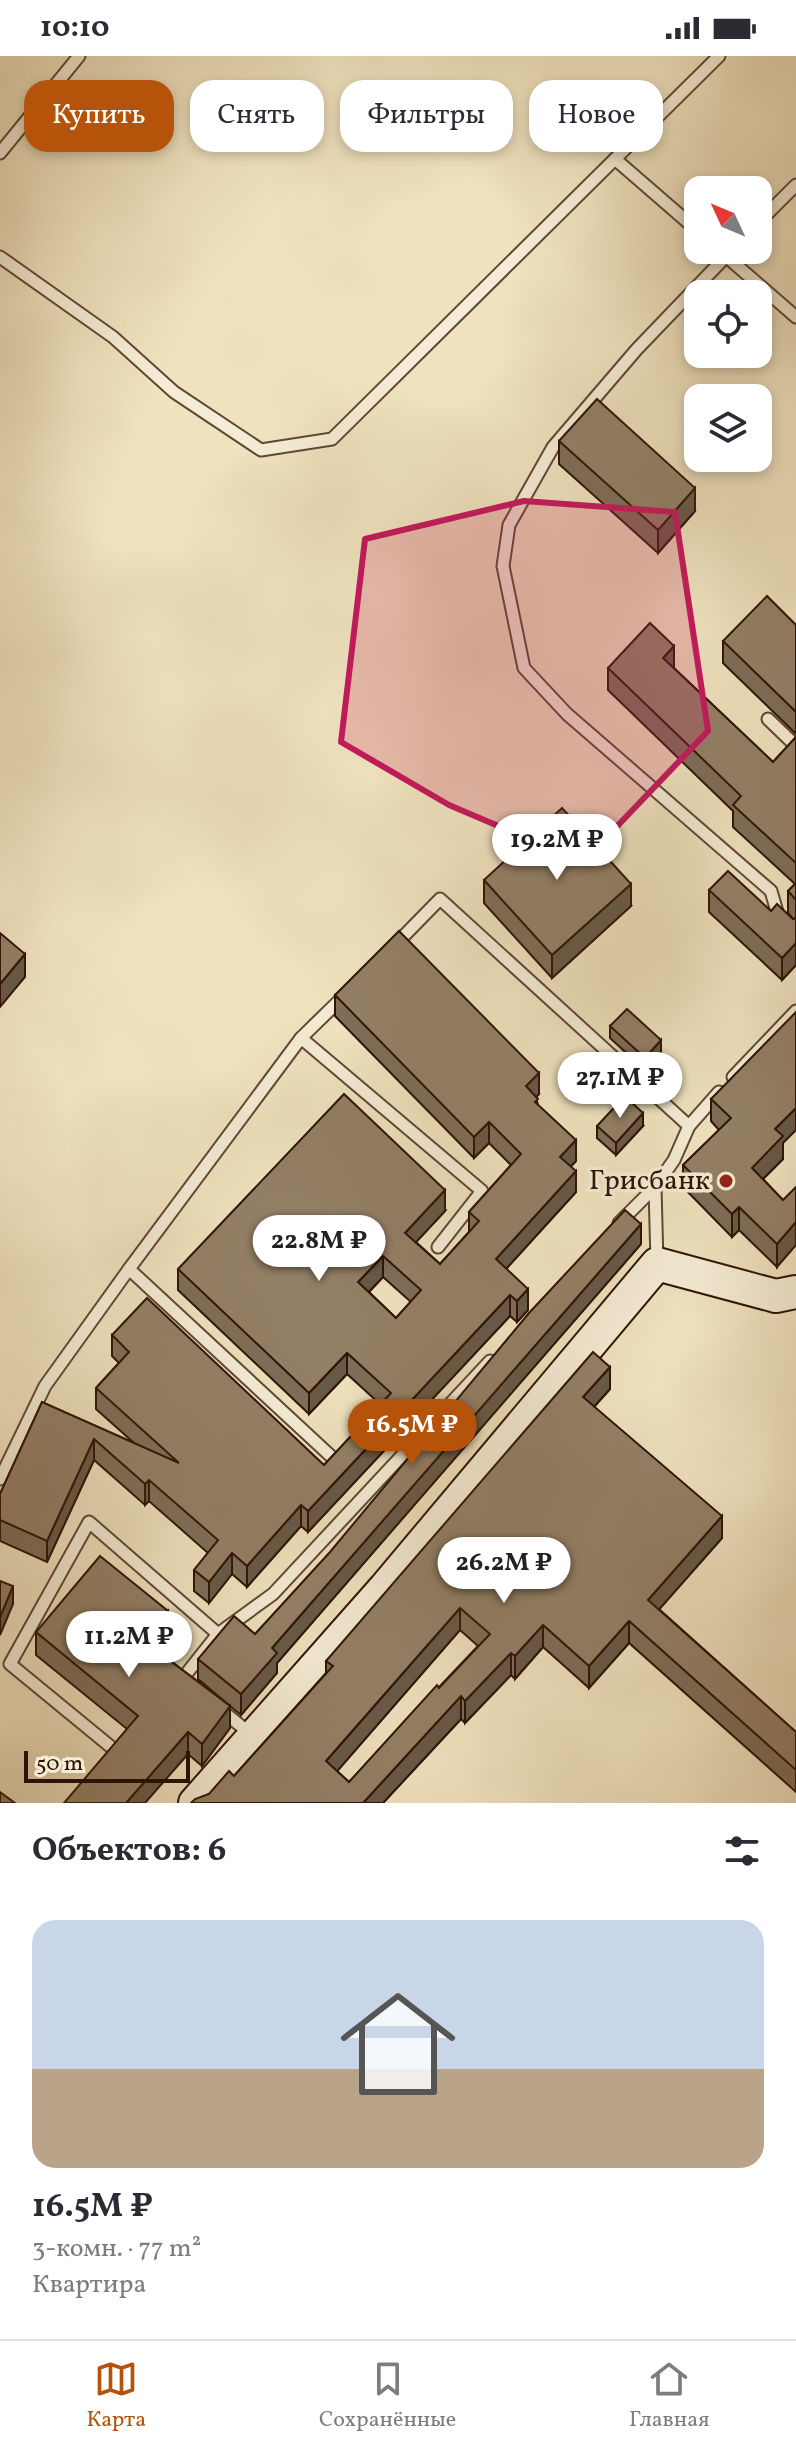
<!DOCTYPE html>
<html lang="ru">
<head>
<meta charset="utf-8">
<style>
  body { margin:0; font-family:Vollkorn,serif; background:#f7f7f7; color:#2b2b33; height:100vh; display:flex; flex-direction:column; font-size:30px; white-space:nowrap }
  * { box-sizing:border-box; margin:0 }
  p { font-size:26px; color:#7c7c81 }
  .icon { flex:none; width:44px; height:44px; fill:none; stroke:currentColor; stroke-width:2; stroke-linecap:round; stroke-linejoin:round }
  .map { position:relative; height:1747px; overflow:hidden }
  .drawer { display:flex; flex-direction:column; background:#fff; flex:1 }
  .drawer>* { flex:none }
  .hud { position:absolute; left:24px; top:24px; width:748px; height:72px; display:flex; gap:16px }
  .needle { width:52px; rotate:314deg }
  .controls { position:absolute; left:684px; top:120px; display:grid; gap:16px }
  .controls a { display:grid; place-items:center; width:88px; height:88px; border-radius:16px; background:#fff; box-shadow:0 4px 12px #0003; font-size:40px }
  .scale { position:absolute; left:24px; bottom:20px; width:166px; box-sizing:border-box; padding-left:8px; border:4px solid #2f1305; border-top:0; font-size:22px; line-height:28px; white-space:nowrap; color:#2f1305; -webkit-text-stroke:6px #f5ecd5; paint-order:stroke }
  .price { position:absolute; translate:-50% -68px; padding:0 18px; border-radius:28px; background:#fff; color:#222; font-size:26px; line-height:52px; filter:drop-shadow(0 2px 4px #0008) }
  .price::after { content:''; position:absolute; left:50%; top:48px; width:24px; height:18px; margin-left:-12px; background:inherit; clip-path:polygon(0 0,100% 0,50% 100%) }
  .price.current { background:#b45309; color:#fff }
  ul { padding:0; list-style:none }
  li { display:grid; align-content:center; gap:16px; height:424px; padding:0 32px }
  li span { display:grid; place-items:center; height:248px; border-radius:24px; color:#555 }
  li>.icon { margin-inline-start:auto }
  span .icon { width:144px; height:144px; fill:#fffc; stroke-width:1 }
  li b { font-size:34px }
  h2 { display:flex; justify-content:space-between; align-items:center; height:96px; padding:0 32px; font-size:34px }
  .chip { padding:0 28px; border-radius:24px; background:#fff; box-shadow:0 4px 12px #0003; font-size:28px; line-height:72px }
  .chip.current { background:#b45309; color:#fff }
  .status { display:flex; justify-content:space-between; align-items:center; height:56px; padding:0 40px; background:#fff; direction:ltr }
  .status svg { height:22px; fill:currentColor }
  .menu { display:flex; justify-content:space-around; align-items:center; height:112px; border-top:2px solid #e1e1e2; background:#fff; font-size:22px; color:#7c7c81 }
  .menu a { display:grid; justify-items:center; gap:4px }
  .menu .current { color:#b45309 }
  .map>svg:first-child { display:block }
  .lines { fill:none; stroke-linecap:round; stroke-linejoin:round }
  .lane-casing { stroke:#5f4734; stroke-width:15 }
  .secondary-casing { stroke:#2f1305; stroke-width:36 }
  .lane { stroke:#f5ecd5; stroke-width:11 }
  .secondary { stroke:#f5ecd5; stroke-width:32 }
  .wall { fill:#7e6d58; stroke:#2f1305; stroke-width:2; fill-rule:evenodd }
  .shaded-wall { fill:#675947; stroke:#2f1305; stroke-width:2 }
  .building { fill:#937f66; stroke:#2f1305; stroke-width:2; fill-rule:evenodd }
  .marked { fill:#c2185b; fill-opacity:0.2; stroke:#c2185b; stroke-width:6; stroke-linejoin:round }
  .poi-dot { fill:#8f2418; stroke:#f5ecd5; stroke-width:3 }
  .labels { text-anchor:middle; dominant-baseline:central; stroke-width:7; stroke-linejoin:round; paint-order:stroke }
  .poi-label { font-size:28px; fill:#2f1305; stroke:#f5ecd5; text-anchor:end }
</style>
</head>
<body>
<div class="status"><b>10:10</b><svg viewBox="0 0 49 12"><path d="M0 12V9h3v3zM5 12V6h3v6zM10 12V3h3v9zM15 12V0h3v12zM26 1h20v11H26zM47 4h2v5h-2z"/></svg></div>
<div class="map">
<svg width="796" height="1747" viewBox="0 0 796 1747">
  <rect width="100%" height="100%" fill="#efe2bf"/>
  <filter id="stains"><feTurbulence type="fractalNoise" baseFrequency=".0025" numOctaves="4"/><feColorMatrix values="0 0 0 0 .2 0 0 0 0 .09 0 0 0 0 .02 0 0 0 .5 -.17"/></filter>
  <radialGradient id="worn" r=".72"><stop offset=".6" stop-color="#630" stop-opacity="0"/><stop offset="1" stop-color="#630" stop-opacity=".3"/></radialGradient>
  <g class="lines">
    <defs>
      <g id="lane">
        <polyline points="0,97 79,0"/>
        <polyline points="615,103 698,175"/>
        <polyline points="758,167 796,129"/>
        <polyline points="719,194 796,261"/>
        <polyline points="732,194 637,293 553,391 509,469 503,510 524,612 567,658 771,835 778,859 796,877"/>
        <polyline points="0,201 113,281 174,336 261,394 332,383 719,0"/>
        <polyline points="768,663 796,690"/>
        <polyline points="395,889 440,843 689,1070"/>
        <polyline points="301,982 346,938"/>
        <polyline points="733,1021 796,955"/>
        <polyline points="655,1131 674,1104 689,1070 719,1036"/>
        <polyline points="619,1167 655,1131 657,1207"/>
        <polyline points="335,1404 129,1213 301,982 482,1135 438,1191"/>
        <polyline points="0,1423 45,1330 129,1213"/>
        <polyline points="218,1578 273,1538 490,1305"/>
        <polyline points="220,1653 253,1680"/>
        <polyline points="111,1691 10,1608 89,1466 218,1578 183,1622 188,1627"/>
      </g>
      <polyline id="secondary" points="195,1747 385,1532 657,1208 776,1240 796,1236"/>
    </defs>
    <use href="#lane" class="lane-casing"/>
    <use href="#secondary" class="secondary-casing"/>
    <use href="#lane" class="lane"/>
    <use href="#secondary" class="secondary"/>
  </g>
  <g class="wall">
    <polygon points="559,385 695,455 658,497 559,408"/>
    <polygon points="796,569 796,678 723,607 723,585"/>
    <polygon points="608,612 674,612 773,706 796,681 796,909 782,924 709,856 709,834 793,863 788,857 788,835 795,828 733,771 733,755 608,634"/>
    <polygon points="484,824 631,850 552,922 484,847"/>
    <path d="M 335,939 L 539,1038 L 536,1041 L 538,1049 L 576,1105 L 571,1110 L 576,1136 L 506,1213 L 528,1254 L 517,1266 L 510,1260 L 308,1476 L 301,1470 L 247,1531 L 232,1518 L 209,1547 L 194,1535 L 194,1514 L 208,1497 L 149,1445 L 145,1449 L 94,1404 L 47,1506 L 0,1485 L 0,1438 L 42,1346 L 134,1387 L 96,1353 L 96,1332 L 119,1307 L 112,1300 L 112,1279 L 324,1409 L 381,1349 L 347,1318 L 309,1358 L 178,1234 L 178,1213 L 445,1155 L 416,1186 L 440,1208 L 469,1176 L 469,1156 L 511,1109 L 489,1087 L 474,1102 L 335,960 ZM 383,1221 L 411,1246 L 396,1262 L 369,1236 Z"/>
    <polygon points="610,970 661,997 645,1014 610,982"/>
    <polygon points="711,1043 783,1087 783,1103 763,1123 783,1144 777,1211 739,1174 732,1181 683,1131 683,1109 719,1074 711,1065"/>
    <polygon points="597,1070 643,1070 616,1099 597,1082"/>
    <polygon points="641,1188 277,1607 277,1617 241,1659 230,1650 230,1672 202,1710 188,1698 127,1673 36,1599 36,1576 168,1577 155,1593 229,1649 198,1623 198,1603 255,1578"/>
    <path d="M 610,1333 L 594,1351 L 722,1482 L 659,1553 L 796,1676 L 796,1736 L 629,1587 L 589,1632 L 543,1591 L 515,1623 L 511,1619 L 465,1667 L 461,1663 L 383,1747 L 191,1747 L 209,1738 L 234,1720 L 326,1617 L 326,1605 ZM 460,1574 L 478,1590 L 349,1726 L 337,1715 Z"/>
  </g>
  <g class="shaded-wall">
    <polygon points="695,432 695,455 658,497 658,474"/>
    <polygon points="674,590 674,612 663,624 663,602"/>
    <polygon points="631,828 631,850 552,922 552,899"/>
    <polygon points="796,887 796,909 782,924 782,902"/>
    <polygon points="25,898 25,921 0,951 0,928"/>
    <polygon points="661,984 661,997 645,1014 645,1002"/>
    <polygon points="539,1017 539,1038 526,1051 526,1030"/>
    <polygon points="796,1052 796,1074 783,1087 783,1103 752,1134 752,1112 775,1073"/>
    <polygon points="643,1057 643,1070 616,1099 616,1087"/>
    <polygon points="489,1066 489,1087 474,1102 474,1081"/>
    <polygon points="576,1084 576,1105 560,1122 560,1101"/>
    <polygon points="576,1115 576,1136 496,1224 496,1203"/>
    <polygon points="445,1134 445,1155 405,1198 405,1177"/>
    <polygon points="739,1151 739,1174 732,1181 732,1158"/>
    <polygon points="796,1166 796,1189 777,1211 777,1188"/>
    <polygon points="641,1168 641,1188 277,1607 277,1617 241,1659 241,1638 272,1592"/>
    <polygon points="383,1200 383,1221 358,1247 358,1226"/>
    <polygon points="528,1233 528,1254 517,1266 517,1245"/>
    <polygon points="510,1239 510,1260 308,1476 308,1455"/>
    <polygon points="347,1297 347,1318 309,1358 309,1337"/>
    <polygon points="610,1311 610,1333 583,1363 583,1341"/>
    <polygon points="94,1383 94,1404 47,1506 47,1485"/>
    <polygon points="149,1424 149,1445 145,1449 145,1428"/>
    <polygon points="301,1449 301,1470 247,1531 247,1510"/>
    <polygon points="722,1460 722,1482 648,1566 648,1544"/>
    <polygon points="232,1497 232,1518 209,1547 209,1526"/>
    <polygon points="13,1530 13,1548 0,1579 0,1561"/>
    <polygon points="460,1552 460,1574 326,1728 326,1705"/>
    <polygon points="168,1555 168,1577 144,1607 144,1585"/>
    <polygon points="629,1565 629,1587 589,1632 589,1610"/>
    <polygon points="543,1569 543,1591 515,1623 515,1600"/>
    <polygon points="511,1597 511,1619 465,1667 465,1645"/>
    <polygon points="461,1640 461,1663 383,1747 363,1747"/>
    <polygon points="230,1650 230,1672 202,1710 202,1688"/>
    <polygon points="188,1676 188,1698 145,1747 126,1747"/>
  </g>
  <g class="building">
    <polygon points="597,343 695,432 658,474 559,385"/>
    <polygon points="767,540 796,569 796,656 723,585"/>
    <polygon points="650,567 674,590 663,602 773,706 796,681 796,807 733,749 741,740 608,612"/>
    <polygon points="562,752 631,828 552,899 484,824"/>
    <polygon points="728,815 771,855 777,848 793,863 796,862 796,887 782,902 709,834"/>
    <polygon points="796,827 796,844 788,835"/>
    <path d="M 399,875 L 539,1017 L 526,1030 L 538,1043 L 535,1046 L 576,1084 L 560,1101 L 576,1115 L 496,1203 L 528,1233 L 517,1245 L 510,1239 L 308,1455 L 301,1449 L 247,1510 L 232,1497 L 209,1526 L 194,1514 L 218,1484 L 149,1424 L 145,1428 L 94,1383 L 47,1485 L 0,1464 L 0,1438 L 42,1346 L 179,1407 L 96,1332 L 129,1296 L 112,1279 L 147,1242 L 324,1409 L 391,1337 L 347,1297 L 309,1337 L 178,1213 L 344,1038 L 445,1134 L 405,1177 L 440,1208 L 479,1165 L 469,1156 L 521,1098 L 489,1066 L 474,1081 L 335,939 ZM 383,1200 L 421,1234 L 396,1262 L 358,1226 Z"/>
    <polygon points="0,877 25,898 0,928"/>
    <polygon points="627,953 661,984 645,1002 610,970"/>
    <polygon points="796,956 796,1052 775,1073 783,1080 752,1112 783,1144 796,1131 796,1166 777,1188 739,1151 732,1158 683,1109 731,1062 711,1043"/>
    <polygon points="625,1040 643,1057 616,1087 597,1070"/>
    <polygon points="625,1154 641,1168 272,1592 277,1597 241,1638 198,1603 234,1560 255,1578 330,1496 529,1257"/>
    <path d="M 593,1296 L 610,1311 L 583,1341 L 722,1460 L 648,1544 L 796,1676 L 796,1714 L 629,1565 L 589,1610 L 543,1569 L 515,1600 L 511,1597 L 465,1645 L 461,1640 L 363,1747 L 191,1747 L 195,1743 L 209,1738 L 229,1715 L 234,1720 L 333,1610 L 326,1605 ZM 460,1552 L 490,1578 L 439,1632 L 437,1629 L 349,1726 L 326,1705 Z"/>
    <polygon points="100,1500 168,1555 144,1585 230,1650 202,1688 188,1676 126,1747 64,1747 138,1660 36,1576"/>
    <polygon points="0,1525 13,1530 0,1561"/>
    <polygon points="0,1736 15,1747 0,1747"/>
  </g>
  <path class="marked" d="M 524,445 L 675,456 L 708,675 L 583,806 L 449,749 L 341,686 L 365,483 Z"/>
  <circle class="poi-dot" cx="726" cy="1125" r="8"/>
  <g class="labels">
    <g class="poi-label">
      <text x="710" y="1125">Грисбанк</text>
    </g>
  </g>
  <rect width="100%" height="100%" filter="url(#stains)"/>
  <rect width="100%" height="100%" fill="url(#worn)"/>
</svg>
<div class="controls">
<a><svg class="needle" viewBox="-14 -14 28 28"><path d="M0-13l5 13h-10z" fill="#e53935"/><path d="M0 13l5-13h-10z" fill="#7c7c81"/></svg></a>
<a><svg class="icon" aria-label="locate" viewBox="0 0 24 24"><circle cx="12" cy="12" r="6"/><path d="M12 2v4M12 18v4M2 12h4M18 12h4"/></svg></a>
<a><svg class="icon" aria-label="layers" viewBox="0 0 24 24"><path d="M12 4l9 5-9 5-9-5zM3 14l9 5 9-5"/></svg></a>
</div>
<div class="scale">50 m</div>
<b class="price" style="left:557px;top:826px">19.2M ₽</b>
<b class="price" style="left:620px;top:1064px">27.1M ₽</b>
<b class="price" style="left:319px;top:1227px">22.8M ₽</b>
<b class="price current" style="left:412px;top:1411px">16.5M ₽</b>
<b class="price" style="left:504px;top:1549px">26.2M ₽</b>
<b class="price" style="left:129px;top:1623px">11.2M ₽</b>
<div class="hud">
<a class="chip current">Купить</a>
<a class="chip">Снять</a>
<a class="chip">Фильтры</a>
<a class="chip">Новое</a>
</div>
</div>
<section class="drawer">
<h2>Объектов: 6<svg class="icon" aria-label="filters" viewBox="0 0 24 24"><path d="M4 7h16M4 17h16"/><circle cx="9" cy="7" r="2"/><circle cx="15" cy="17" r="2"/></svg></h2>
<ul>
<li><span style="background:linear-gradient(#c9d6e8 60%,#b9a48a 0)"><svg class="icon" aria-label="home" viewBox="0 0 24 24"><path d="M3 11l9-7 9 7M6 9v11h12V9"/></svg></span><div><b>16.5M ₽</b><p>3-комн. · 77 m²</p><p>Квартира</p></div></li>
</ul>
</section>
<nav class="menu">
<a class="current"><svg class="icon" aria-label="map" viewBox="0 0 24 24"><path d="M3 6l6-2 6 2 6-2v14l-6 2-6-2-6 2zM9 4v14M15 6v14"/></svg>Карта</a>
<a><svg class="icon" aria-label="saved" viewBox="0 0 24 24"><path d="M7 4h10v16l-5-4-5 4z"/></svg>Сохранённые</a>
<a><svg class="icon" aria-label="home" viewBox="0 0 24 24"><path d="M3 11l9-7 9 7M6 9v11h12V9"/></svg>Главная</a>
</nav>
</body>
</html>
